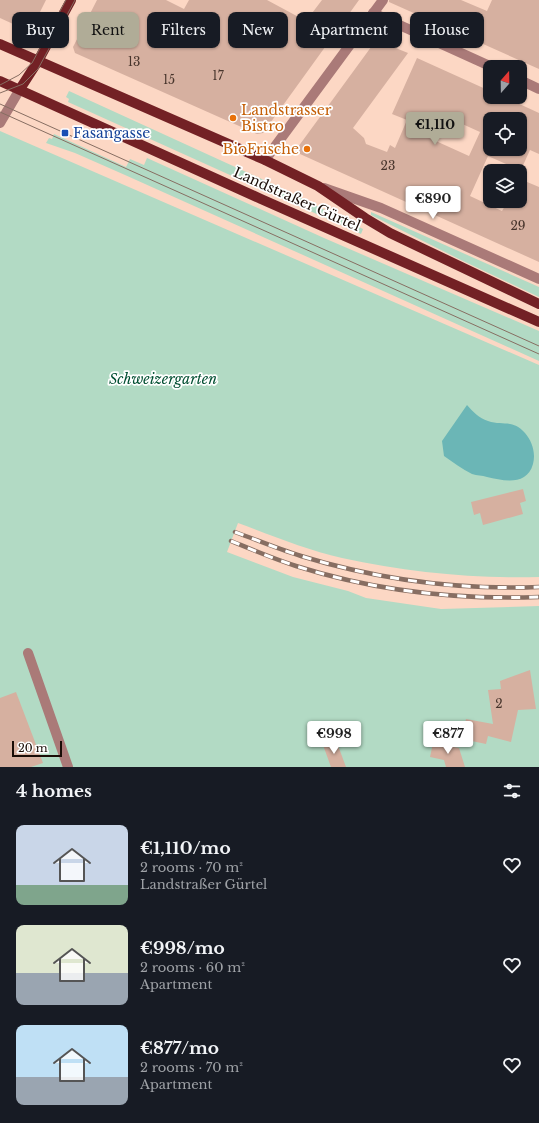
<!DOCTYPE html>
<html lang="en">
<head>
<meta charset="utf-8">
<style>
  body { margin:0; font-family:"Libre Baskerville",serif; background:#242831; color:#f1f3f6; height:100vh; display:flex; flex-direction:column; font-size:15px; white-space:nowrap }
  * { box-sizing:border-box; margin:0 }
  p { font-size:13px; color:#9ea1a6 }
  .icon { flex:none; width:22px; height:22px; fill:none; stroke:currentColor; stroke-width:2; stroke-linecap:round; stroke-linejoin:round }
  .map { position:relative; height:767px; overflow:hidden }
  .sheet { display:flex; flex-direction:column; background:#171b24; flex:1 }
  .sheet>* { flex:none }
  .banner { position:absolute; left:12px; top:12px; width:515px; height:36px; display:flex; gap:8px }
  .needle { width:26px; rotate:20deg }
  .fabs { position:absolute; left:483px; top:60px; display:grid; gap:8px }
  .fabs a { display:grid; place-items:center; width:44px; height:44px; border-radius:8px; background:#171b24; box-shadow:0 1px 3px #0004; font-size:20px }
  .scale { position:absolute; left:12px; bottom:10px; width:50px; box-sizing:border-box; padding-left:4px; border:2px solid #190c06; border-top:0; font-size:11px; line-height:14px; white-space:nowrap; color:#190c06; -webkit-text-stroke:3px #fff; paint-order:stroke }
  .price { position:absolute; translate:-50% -34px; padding:0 9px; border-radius:4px; background:#fff; color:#222; font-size:13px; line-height:26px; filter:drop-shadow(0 1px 2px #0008) }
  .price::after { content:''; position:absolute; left:50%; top:24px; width:12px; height:9px; margin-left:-6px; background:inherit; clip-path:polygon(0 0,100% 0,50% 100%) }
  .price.on { background:#b0ac97; color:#111 }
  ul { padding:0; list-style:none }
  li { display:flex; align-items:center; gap:12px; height:100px; padding:0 16px }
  li span { display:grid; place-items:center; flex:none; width:112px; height:80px; border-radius:8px; color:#555 }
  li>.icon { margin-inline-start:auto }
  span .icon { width:48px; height:48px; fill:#fffc; stroke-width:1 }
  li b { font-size:17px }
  h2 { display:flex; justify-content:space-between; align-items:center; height:48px; padding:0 16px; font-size:17px }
  .tag { padding:0 14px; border-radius:8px; background:#171b24; box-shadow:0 1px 3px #0004; font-size:14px; line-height:36px }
  .tag.on { background:#b0ac97; color:#111 }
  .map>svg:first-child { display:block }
  .green { fill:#b2dac4 }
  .water { fill:#6bb6b6 }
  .building { fill:#d6b0a0; fill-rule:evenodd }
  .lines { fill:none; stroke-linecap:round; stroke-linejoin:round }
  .minor { stroke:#aa7a78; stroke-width:10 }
  .major { stroke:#732125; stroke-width:10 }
  .tram { stroke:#876e62; stroke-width:1 }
  .rail-casing { stroke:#876e62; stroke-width:4.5 }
  .rail { stroke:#fff; stroke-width:3; stroke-dasharray:9; stroke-linecap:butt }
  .food-dot { fill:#e8710a; stroke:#fff; stroke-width:1.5 }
  .transit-dot { fill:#1a4fb4; stroke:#fff; stroke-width:1.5 }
  .labels { text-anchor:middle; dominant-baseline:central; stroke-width:3.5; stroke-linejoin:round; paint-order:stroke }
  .number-label { font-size:12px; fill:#48352c }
  .food-label { font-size:14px; fill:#c56008; stroke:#fff; text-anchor:start }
  .transit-label { font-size:14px; fill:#164399; stroke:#fff; text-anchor:start }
  .street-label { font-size:14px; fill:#190c06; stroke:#fff }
  .park-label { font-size:14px; font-style:italic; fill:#004e31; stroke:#fff }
</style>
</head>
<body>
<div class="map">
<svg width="539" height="767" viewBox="0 0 539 767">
  <rect width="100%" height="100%" fill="#fcd7c4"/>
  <g class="green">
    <polygon points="69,91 277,186 363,229 361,234 68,102 69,99 66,97"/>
    <path d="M 0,131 L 539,365 L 539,577 C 473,579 407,572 342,558 C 307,550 273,536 238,523 L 227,552 L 293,577 L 348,591 L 366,598 L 441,609 L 539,606 L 539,767 L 0,767 Z"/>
    <polygon points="54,134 126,167 130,159 144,165 147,158 324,238 539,331 539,361 125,175 75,153 46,143 49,138 52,139"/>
    <polygon points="371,212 539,287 539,297 461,260 371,215"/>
  </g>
  <path class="water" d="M 467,405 C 473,412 479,418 488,421 C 503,426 513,419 525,433 C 532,441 536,453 533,464 C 527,486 504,481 487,477 C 482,475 477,476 472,474 C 462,469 453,462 444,456 L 442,441 Z"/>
  <g class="building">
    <polygon points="0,0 46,0 33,26 24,29 0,18"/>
    <polygon points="97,0 166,0 184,9 189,0 267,0 306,21 322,0 359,0 263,133 257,134 75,53 73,47"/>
    <polygon points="389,0 461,0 487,11 492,0 539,0 539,69 389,2"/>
    <path d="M 381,42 L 408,53 L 353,128 L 364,138 L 366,144 L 387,152 L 390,145 L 395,148 L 407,120 L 392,114 L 417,58 L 490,91 L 490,97 L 504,97 L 539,113 L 539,154 L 530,150 L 520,172 L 520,170 L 488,156 L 470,196 L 502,211 L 505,206 L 507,207 L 509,201 L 520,201 L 520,179 L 539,187 L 539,262 L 300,154 L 298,147 L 374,43 ZM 438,113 L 480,132 L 469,156 L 427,137 ZM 490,119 L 520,119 L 520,149 L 490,149 Z"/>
    <polygon points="523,489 526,501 520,503 523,514 483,525 480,513 474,515 471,502"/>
    <polygon points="530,670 536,709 518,710 511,742 488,736 486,744 462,739 466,719 493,724 488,690 501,689 500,681"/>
    <polygon points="16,692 43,763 31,767 0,767 0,698"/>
    <polygon points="336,740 346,767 331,767 323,745"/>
    <polygon points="433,743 459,748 465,767 446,767 444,760 430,757"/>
  </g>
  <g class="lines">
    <g class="minor">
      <polyline points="373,13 492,67"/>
      <polyline points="520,80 539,89"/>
      <polyline points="0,123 20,89"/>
      <polyline points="265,160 383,0"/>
      <polyline points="324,188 381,208 539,279"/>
      <polyline points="28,653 68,767"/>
    </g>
    <g class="major">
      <polyline points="0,44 265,160 318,186 365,218 390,233 539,304"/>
      <polyline points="0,81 261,199 539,322"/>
      <polyline points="20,89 38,61 71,0"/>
    </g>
    <g class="tram">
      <polyline points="0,85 19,75 32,63 66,0"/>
      <polyline points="0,93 23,84 38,69 75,0"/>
      <polyline points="0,104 539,346"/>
      <polyline points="0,112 539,354"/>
    </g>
    <defs>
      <g id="rail">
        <path d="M 235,532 C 257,540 278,549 301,556 C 379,580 458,590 539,587"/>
        <path d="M 231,541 C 253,550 274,559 296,566 C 375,591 457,600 539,597"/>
      </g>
    </defs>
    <use href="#rail" class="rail-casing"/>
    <use href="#rail" class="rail"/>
  </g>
  <g class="food-dot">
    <circle cx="233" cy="118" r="4"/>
    <circle cx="307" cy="149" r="4"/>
  </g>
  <rect class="transit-dot" x="61" y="129" width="8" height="8" rx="2"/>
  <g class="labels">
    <g class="number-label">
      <text x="134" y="61">13</text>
      <text x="218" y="75">17</text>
      <text x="169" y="79">15</text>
      <text x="388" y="165">23</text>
      <text x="518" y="225">29</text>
      <text x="499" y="703">2</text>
    </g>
    <g class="food-label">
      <text x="241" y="110">Landstrasser<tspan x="241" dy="16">Bistro</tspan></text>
      <text x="299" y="149" text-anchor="end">BioFrische</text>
    </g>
    <g class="transit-label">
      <text x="73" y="133">Fasangasse</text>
    </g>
    <g class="street-label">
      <text transform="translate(297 199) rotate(24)">Landstraßer Gürtel</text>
    </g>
    <g class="park-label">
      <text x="163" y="379">Schweizergarten</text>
    </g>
  </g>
</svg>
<div class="fabs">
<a><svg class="needle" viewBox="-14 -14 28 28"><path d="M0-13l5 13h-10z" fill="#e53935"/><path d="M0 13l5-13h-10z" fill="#9ea1a6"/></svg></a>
<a><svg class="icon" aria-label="locate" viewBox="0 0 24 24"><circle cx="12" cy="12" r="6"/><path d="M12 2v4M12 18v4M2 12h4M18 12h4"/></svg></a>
<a><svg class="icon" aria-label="layers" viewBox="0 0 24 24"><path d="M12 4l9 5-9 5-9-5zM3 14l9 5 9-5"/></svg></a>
</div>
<div class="scale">20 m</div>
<b class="price on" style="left:435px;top:146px">€1,110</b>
<b class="price" style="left:433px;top:220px">€890</b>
<b class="price" style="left:334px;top:755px">€998</b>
<b class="price" style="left:448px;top:755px">€877</b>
<div class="banner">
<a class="tag">Buy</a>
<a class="tag on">Rent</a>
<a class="tag">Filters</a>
<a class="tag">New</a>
<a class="tag">Apartment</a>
<a class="tag">House</a>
</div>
</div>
<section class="sheet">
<h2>4 homes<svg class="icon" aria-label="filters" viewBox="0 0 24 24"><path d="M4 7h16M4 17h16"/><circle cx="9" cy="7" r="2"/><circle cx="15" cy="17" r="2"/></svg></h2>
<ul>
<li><span style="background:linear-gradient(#c9d6e8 75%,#7fa58c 0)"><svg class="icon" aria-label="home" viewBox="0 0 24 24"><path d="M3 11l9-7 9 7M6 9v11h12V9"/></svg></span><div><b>€1,110/mo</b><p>2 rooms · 70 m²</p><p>Landstraßer Gürtel</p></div><svg class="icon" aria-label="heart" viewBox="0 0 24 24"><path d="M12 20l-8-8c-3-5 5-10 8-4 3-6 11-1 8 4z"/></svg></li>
<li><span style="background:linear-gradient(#dfe7d0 60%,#9aa5b1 0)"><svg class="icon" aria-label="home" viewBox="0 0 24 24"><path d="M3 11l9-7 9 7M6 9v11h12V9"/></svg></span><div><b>€998/mo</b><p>2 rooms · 60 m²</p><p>Apartment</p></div><svg class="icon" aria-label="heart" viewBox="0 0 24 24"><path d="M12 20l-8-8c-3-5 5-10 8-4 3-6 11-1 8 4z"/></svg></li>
<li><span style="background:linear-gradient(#bfe0f5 65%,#9aa5b1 0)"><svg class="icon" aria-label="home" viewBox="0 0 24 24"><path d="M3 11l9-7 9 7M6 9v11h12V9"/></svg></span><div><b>€877/mo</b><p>2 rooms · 70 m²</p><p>Apartment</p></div><svg class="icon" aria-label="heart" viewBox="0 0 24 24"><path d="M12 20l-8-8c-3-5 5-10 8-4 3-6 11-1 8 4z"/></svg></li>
</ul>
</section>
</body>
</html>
